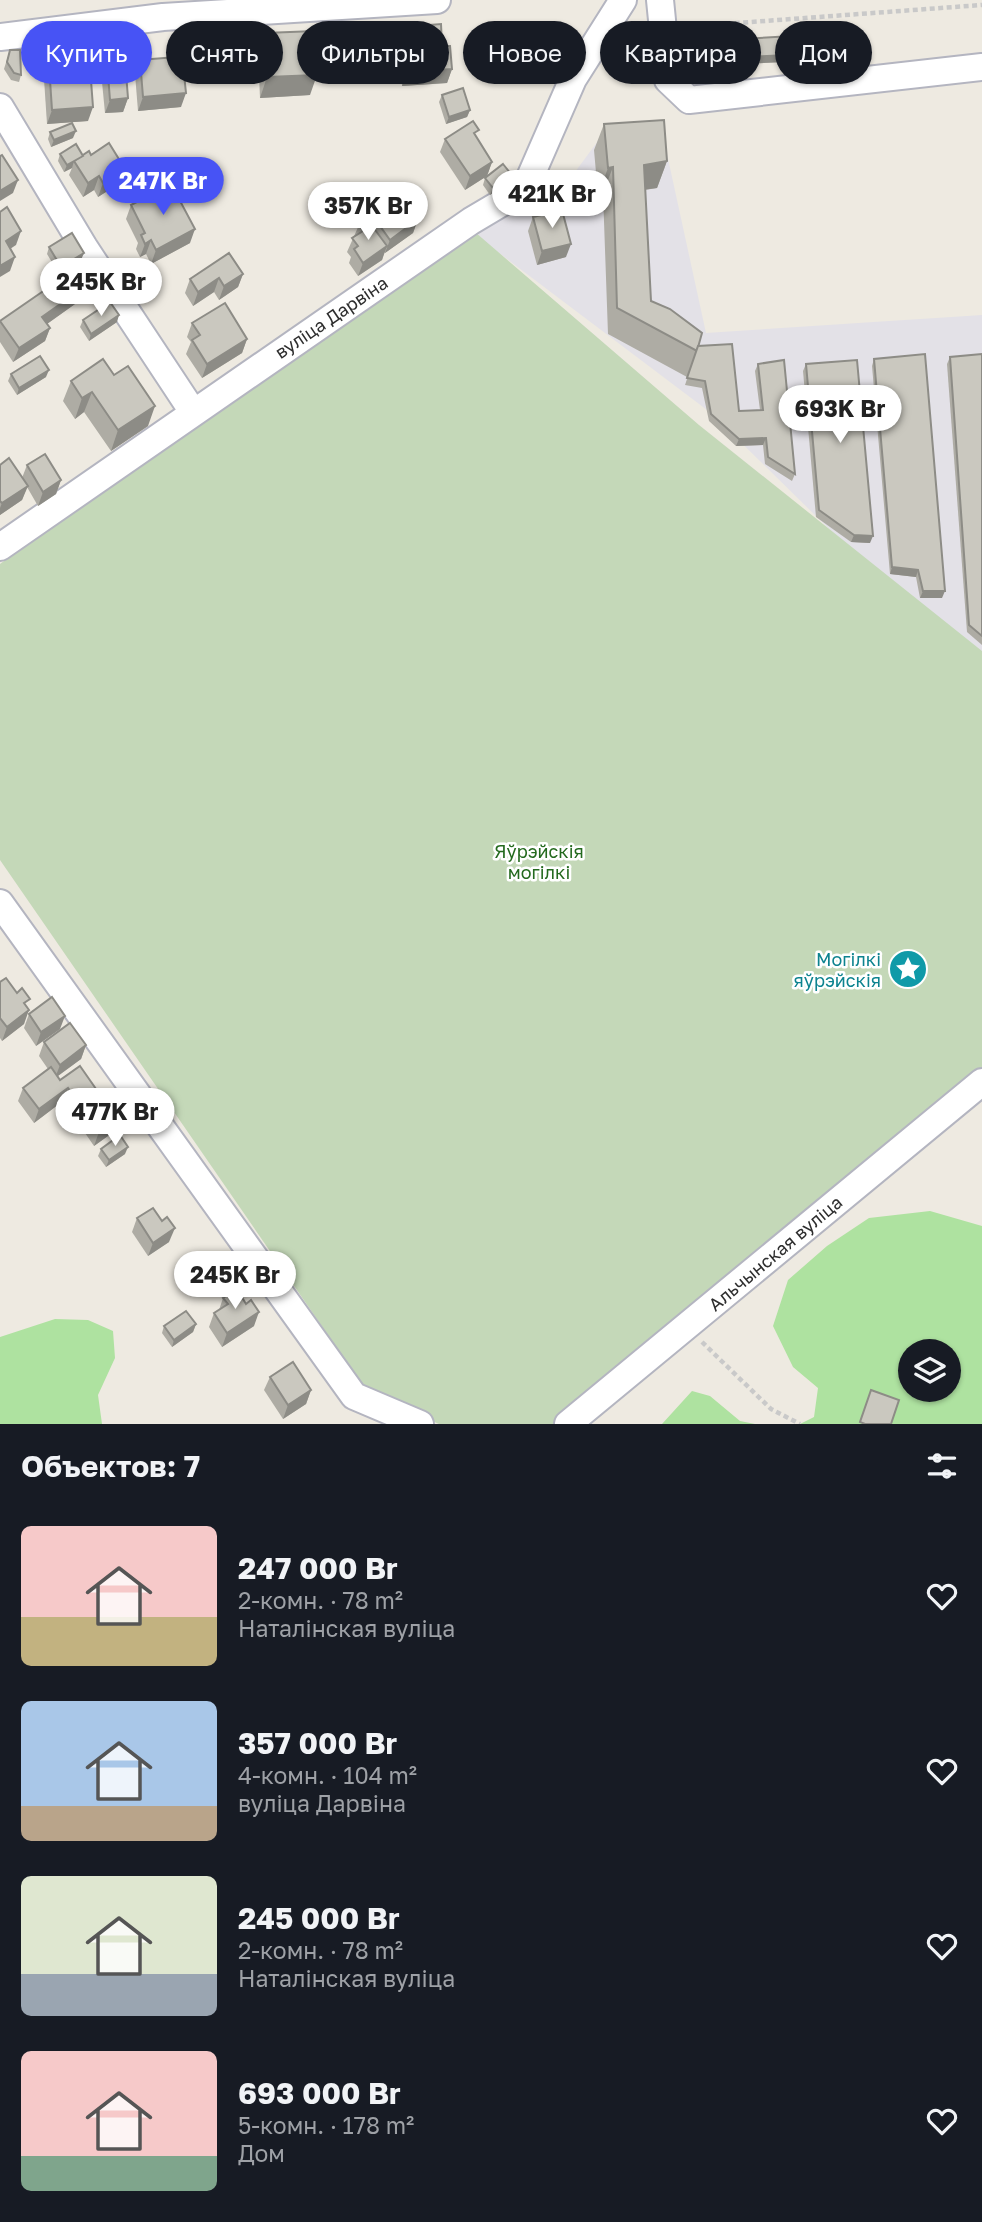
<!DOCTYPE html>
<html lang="ru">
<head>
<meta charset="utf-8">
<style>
  body { margin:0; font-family:"Golos Text",sans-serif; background:#242831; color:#f1f3f6; height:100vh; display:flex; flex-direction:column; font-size:26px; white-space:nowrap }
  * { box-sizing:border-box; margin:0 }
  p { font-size:23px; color:#9ea1a6 }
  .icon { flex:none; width:38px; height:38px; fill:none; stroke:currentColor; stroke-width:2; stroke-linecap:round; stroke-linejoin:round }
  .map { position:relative; height:1424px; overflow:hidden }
  .details { display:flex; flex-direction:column; background:#171b24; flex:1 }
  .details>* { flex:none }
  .top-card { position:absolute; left:21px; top:21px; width:942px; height:63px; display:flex; gap:14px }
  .fabs { position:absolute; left:898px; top:1339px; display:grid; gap:14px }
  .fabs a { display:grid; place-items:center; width:63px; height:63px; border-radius:50%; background:#171b24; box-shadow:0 2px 5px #0004; font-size:35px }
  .price { position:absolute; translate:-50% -60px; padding:0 16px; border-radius:24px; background:#fff; color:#222; font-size:23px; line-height:46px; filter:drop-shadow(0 2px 4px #0008) }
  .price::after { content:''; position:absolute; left:50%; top:42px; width:21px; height:16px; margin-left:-10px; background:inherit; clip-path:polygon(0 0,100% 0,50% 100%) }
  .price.active { background:#4753f5; color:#fff }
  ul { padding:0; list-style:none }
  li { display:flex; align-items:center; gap:21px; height:175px; padding:0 21px }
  li span { display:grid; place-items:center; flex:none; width:196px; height:140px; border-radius:10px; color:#555 }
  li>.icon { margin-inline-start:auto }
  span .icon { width:84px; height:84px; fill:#fffc; stroke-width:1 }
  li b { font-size:30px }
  h2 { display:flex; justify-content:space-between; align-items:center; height:84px; padding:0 21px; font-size:30px }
  .tag { padding:0 24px; border-radius:32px; background:#171b24; box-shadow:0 2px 5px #0004; font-size:24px; line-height:63px }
  .tag.active { background:#4753f5; color:#fff }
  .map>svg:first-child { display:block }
  .industrial { fill:#e3e1e7 }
  .green { fill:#aee2a0; fill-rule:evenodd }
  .cemetery { fill:#c4d8b8 }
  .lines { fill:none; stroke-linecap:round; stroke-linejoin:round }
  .minor-casing { stroke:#b4b5c0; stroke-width:30 }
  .path { stroke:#c9c9c9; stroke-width:4.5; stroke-dasharray:5 3.5; stroke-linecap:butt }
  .minor { stroke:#fff; stroke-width:26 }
  .wall { fill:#aeaca4 }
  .shaded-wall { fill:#8d8c86 }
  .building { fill:#cac8bf; stroke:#8d8c86; stroke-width:2 }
  .labels { text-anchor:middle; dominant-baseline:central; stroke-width:5; stroke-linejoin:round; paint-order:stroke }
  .street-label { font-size:18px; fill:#2e2e2e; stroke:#fff }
  .park-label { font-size:18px; fill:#246a1e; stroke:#fff }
  .culture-label { font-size:18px; fill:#0d838f; stroke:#fff; text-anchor:end }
</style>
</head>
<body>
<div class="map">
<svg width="982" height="1424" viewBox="0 0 982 1424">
  <rect width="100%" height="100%" fill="#eeeae1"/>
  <polygon class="industrial" points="606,130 662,131 706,333 982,315 982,679 711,413 466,228 564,187"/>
  <g class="green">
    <path d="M 930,1211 L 982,1226 L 982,1424 L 800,1424 L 814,1417 L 818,1388 L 793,1367 L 773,1326 L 788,1280 L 827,1246 L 869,1218 ZM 910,1351 L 948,1351 L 948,1390 L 910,1390 Z"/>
    <polygon points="55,1319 88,1320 113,1331 115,1358 98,1395 102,1424 0,1424 0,1337"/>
    <polygon points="692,1391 710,1396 740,1421 755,1424 662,1424"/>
  </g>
  <polygon class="cemetery" points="468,226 699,425 982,651 982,1067 591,1397 553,1424 439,1424 368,1393 0,860 0,564 187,425"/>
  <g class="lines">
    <defs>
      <g id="minor">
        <polyline points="660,0 668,80 689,100 982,67"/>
        <polyline points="0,37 163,17 437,0"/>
        <polyline points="0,107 84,247 193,412"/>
        <polyline points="0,547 471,221 525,189 573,79 623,0"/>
        <polyline points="0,903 354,1396 420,1424"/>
        <polyline points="568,1424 982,1082"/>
      </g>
    </defs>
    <use href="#minor" class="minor-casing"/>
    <g class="path">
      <polyline points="684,24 697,26 982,5"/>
      <polyline points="702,1342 771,1409 800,1424"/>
    </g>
    <use href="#minor" class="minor"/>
  </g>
  <g class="wall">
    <polygon points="404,27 452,69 447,83 402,86 399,41"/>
    <polygon points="265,33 310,95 260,98 258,54"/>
    <polygon points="105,37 128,98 123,112 105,113 99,51"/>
    <polygon points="696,37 742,39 828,53 825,60 743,64 700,74 693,44"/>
    <polygon points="10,50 21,75 19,82 11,80 4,69"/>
    <polygon points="48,50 78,68 88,121 47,124 43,64"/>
    <polygon points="140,60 181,107 138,111 135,74"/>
    <polygon points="442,95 470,110 467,117 446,124 439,102"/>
    <polygon points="604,124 667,161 657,188 645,190 651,301 698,346 739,411 760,410 755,371 758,364 795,474 792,481 765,464 763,445 736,446 709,421 702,388 685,385 688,376 687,377 608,334 603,193 598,195 594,150"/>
    <polygon points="50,132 73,138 51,147 48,139"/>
    <polygon points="476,137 492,162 487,176 465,190 440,152 445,139"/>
    <polygon points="60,154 83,155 91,155 120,183 98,197 94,190 83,197 69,175 72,168 64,172 58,161"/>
    <polygon points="511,174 508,181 490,195 483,185 485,178"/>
    <polygon points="131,205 190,243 151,264 146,254 140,257 136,249 138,243 126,219"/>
    <polygon points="370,212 418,219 413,233 385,253 384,252 382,260 358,276 349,263 351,257 347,252 359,225 367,219"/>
    <polygon points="533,217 566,257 537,265 528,231"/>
    <polygon points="49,247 81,260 59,274 47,254"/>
    <polygon points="243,274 238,287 219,300 214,292 193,306 185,293 190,279"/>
    <polygon points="75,304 47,324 50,328 45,341 13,362 0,342 0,321"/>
    <polygon points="83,320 117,322 89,341 80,327"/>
    <polygon points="192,323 247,339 242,353 202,378 186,354 191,342 187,337"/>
    <polygon points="982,354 982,645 967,632 947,364 950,357"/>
    <polygon points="103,359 148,426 111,451 84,412 75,419 63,401 71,381"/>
    <polygon points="874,359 942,598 920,598 916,577 890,574 872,366"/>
    <polygon points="806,364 870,543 851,542 816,517 803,371"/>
    <polygon points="11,374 46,377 17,395 8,381"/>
    <polygon points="0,465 22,478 27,465 61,480 56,494 38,506 27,487 22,500 0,515"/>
    <polygon points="0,982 27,1007 24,1024 2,1041 0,1038"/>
    <polygon points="29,1014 60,1029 36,1046 24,1028"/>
    <polygon points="44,1042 86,1045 81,1059 58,1076 60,1080 117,1119 112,1133 94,1146 63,1101 34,1123 18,1101 23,1088 48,1069 39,1056"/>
    <polygon points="101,1149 125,1154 106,1167 98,1156"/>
    <polygon points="137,1218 169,1242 148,1256 132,1232"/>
    <polygon points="223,1298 246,1304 254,1326 222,1347 209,1327 214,1313 219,1310"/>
    <polygon points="196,1324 193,1332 172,1347 162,1333 164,1326"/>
    <polygon points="270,1377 311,1390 306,1404 283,1419 264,1390"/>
  </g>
  <g class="shaded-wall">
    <polygon points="828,53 825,60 743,64 700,74 702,67 745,57"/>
    <polygon points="452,69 447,83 402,86 407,72"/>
    <polygon points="317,75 310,95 260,98 267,77"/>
    <polygon points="186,93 181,107 138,111 143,97"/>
    <polygon points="128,98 123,112 105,113 110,100"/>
    <polygon points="93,107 88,121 47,124 52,110"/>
    <polygon points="470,110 467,117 446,124 449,117"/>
    <polygon points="76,131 73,138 51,147 54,140"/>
    <polygon points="83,156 74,161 72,168 64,172 67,165"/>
    <polygon points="667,161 657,188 634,191 644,165"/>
    <polygon points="492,162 487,176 465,190 470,176"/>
    <polygon points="613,167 603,193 598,195 608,168"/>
    <polygon points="125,169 120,183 98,197 103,183"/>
    <polygon points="511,174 508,181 490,195 493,188"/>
    <polygon points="99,176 94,190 83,197 88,183"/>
    <polygon points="18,180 13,193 0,201 0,191"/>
    <polygon points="418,219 413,233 385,253 390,240"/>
    <polygon points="195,229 190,243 151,264 156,250"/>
    <polygon points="21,231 16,245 1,255 6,241"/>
    <polygon points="151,240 146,254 140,257 145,244"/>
    <polygon points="571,244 566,257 537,265 542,251"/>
    <polygon points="387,246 382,260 358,276 363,263"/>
    <polygon points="84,253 81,260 59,274 61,267"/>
    <polygon points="15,257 10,271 0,277 0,266"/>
    <polygon points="243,274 238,287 219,300 224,286"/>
    <polygon points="219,278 214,292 193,306 198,292"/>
    <polygon points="80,290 75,304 37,331 42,317"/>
    <polygon points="119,315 117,322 89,341 91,334"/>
    <polygon points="50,328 45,341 13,362 19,348"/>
    <polygon points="247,339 242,353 202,378 207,364"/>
    <polygon points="49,370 46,377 17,395 19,388"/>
    <polygon points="92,392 84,412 75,419 82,398"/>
    <polygon points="155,406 148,426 111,451 118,430"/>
    <polygon points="766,438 763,445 736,446 739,439"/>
    <polygon points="61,480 56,494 38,506 43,492"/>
    <polygon points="28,486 22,500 0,515 0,508 2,503"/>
    <polygon points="854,535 873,536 870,543 851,542"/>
    <polygon points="892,567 918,570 916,577 890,574"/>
    <polygon points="923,591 945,591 942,598 920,598"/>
    <polygon points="29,1010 24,1024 2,1041 7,1027"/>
    <polygon points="65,1016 60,1029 36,1046 41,1032"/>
    <polygon points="86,1045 81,1059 55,1078 60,1065"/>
    <polygon points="68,1088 63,1101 34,1123 39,1109"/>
    <polygon points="117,1119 112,1133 94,1146 99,1132"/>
    <polygon points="128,1147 125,1154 106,1167 109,1160"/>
    <polygon points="175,1228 169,1242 148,1256 153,1243"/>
    <polygon points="259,1312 254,1326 222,1347 227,1333"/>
    <polygon points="196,1324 193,1332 172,1347 174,1340"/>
    <polygon points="311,1390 306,1404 283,1419 288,1405"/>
  </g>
  <g class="building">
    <polygon points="441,24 442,46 450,46 452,69 407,72 404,27"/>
    <polygon points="739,27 742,39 827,34 828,53 745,57 702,67 696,37"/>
    <polygon points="315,31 317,75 267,77 265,33"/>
    <polygon points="123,36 128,98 110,100 105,37"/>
    <polygon points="76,48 78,68 90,67 93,107 52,110 48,50"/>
    <polygon points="10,50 20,50 21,75 14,73 7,62"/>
    <polygon points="176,57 176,66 183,65 186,93 143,97 140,60"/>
    <polygon points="463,88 470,110 449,117 442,95"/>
    <polygon points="664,120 667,161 644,165 651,301 670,309 702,333 697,351 617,308 613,167 608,168 604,124"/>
    <polygon points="473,121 479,130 474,133 492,162 470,176 445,139"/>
    <polygon points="72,123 76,131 54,140 50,132"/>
    <polygon points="109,143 125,169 103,183 99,176 88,183 74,161 89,151 91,155"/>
    <polygon points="76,144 83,156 67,165 60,154"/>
    <polygon points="2,155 18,180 0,191 0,156"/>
    <polygon points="503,164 511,174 493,188 485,178"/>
    <polygon points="171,184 195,229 156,250 151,240 145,244 141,235 145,233 131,205"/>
    <polygon points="398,192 418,219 390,240 370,212"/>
    <polygon points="7,207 21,231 6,241 15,257 0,266 0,212"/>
    <polygon points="562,210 571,244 542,251 533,217"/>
    <polygon points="367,219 387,246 363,263 354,249 358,246 352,238 363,231 359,225"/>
    <polygon points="72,233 84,253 61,267 49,247"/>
    <polygon points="229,253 243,274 224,286 219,278 198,292 190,279"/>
    <polygon points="68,274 80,290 42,317 50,328 19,348 0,321"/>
    <polygon points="110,302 119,315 91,334 83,320"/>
    <polygon points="225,303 247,339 207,364 192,340 200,335 192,323"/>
    <polygon points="732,344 739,411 763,410 758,364 784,360 795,474 768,457 766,438 739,439 711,414 705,381 687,378 698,346"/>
    <polygon points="925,354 945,591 923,591 918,570 892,567 874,359"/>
    <polygon points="982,354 982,636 969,625 950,357"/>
    <polygon points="40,356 49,370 19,388 11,374"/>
    <polygon points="103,359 114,375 128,366 155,406 118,430 92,392 82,398 71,381"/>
    <polygon points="857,360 873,536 854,535 819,510 806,364"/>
    <polygon points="45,454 61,480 43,492 27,465"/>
    <polygon points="9,458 28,486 2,503 0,501 0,465"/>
    <polygon points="6,978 17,993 22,988 30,999 24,1003 29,1010 7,1027 0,1018 0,982"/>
    <polygon points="52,997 65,1016 41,1032 29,1014"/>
    <polygon points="70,1023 86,1045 60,1065 44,1042"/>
    <polygon points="80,1066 117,1119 99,1132 68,1088 39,1109 23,1088 51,1067 60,1080"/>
    <polygon points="120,1135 128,1147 109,1160 101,1149"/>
    <polygon points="153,1208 162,1221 167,1217 175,1228 153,1243 137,1218"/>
    <polygon points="237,1289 246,1304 251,1300 259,1312 227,1333 214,1313 228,1304 223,1298"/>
    <polygon points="186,1311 196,1324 174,1340 164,1326"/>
    <polygon points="293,1362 311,1390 288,1405 270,1377"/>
    <polygon points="871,1390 899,1400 891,1424 865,1424 860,1422"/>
  </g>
  <defs>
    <symbol id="sight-disc" viewBox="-11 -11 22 22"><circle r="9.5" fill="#0f9aa8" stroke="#fff"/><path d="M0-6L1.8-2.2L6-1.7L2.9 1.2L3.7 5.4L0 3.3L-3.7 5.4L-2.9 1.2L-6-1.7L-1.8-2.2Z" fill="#fff"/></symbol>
  </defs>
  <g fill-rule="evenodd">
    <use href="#sight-disc" x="886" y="947" width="44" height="44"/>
  </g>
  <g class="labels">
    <g class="street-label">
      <text transform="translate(331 317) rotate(-34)">вуліца Дарвіна</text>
      <text transform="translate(775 1253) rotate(-40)">Альчынская вуліца</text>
    </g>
    <g class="park-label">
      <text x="539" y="851">Яўрэйскія<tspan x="539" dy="21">могілкі</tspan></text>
    </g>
    <g class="culture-label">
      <text x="881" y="959">Могілкі<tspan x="881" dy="21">яўрэйскія</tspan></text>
    </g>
  </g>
</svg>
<div class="fabs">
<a><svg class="icon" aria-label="layers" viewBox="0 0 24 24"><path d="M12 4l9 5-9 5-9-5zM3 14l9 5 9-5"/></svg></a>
</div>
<b class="price active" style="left:163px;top:217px">247K Br</b>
<b class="price" style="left:552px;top:230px">421K Br</b>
<b class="price" style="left:368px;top:242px">357K Br</b>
<b class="price" style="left:101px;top:318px">245K Br</b>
<b class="price" style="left:840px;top:445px">693K Br</b>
<b class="price" style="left:115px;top:1148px">477K Br</b>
<b class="price" style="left:235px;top:1311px">245K Br</b>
<div class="top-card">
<a class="tag active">Купить</a>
<a class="tag">Снять</a>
<a class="tag">Фильтры</a>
<a class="tag">Новое</a>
<a class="tag">Квартира</a>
<a class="tag">Дом</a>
</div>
</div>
<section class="details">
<h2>Объектов: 7<svg class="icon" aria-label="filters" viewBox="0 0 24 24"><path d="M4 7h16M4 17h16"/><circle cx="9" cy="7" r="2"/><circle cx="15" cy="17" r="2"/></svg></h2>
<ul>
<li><span style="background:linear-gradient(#f6c9c9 65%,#c2b280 0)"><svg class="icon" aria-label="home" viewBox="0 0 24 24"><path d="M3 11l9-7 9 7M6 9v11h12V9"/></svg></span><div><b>247 000 Br</b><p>2-комн. · 78 m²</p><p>Наталінская вуліца</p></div><svg class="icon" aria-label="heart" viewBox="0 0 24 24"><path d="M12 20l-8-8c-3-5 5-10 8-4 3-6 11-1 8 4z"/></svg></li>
<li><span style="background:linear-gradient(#a9c7e8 75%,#b9a48a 0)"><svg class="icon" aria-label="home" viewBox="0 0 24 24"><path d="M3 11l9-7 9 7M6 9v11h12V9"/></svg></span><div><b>357 000 Br</b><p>4-комн. · 104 m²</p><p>вуліца Дарвіна</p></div><svg class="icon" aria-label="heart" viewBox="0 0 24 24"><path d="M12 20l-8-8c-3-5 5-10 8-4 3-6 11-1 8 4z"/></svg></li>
<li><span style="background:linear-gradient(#dfe7d0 70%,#9aa5b1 0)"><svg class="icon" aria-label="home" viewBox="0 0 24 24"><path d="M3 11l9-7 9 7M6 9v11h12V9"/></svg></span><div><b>245 000 Br</b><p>2-комн. · 78 m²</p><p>Наталінская вуліца</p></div><svg class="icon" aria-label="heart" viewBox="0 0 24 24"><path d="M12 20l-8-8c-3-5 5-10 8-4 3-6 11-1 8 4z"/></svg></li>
<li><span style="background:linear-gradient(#f6c9c9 75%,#7fa58c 0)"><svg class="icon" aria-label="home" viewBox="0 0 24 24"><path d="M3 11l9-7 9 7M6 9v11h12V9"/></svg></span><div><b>693 000 Br</b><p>5-комн. · 178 m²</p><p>Дом</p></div><svg class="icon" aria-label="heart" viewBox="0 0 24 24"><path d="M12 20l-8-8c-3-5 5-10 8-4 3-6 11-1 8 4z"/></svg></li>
</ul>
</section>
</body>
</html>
